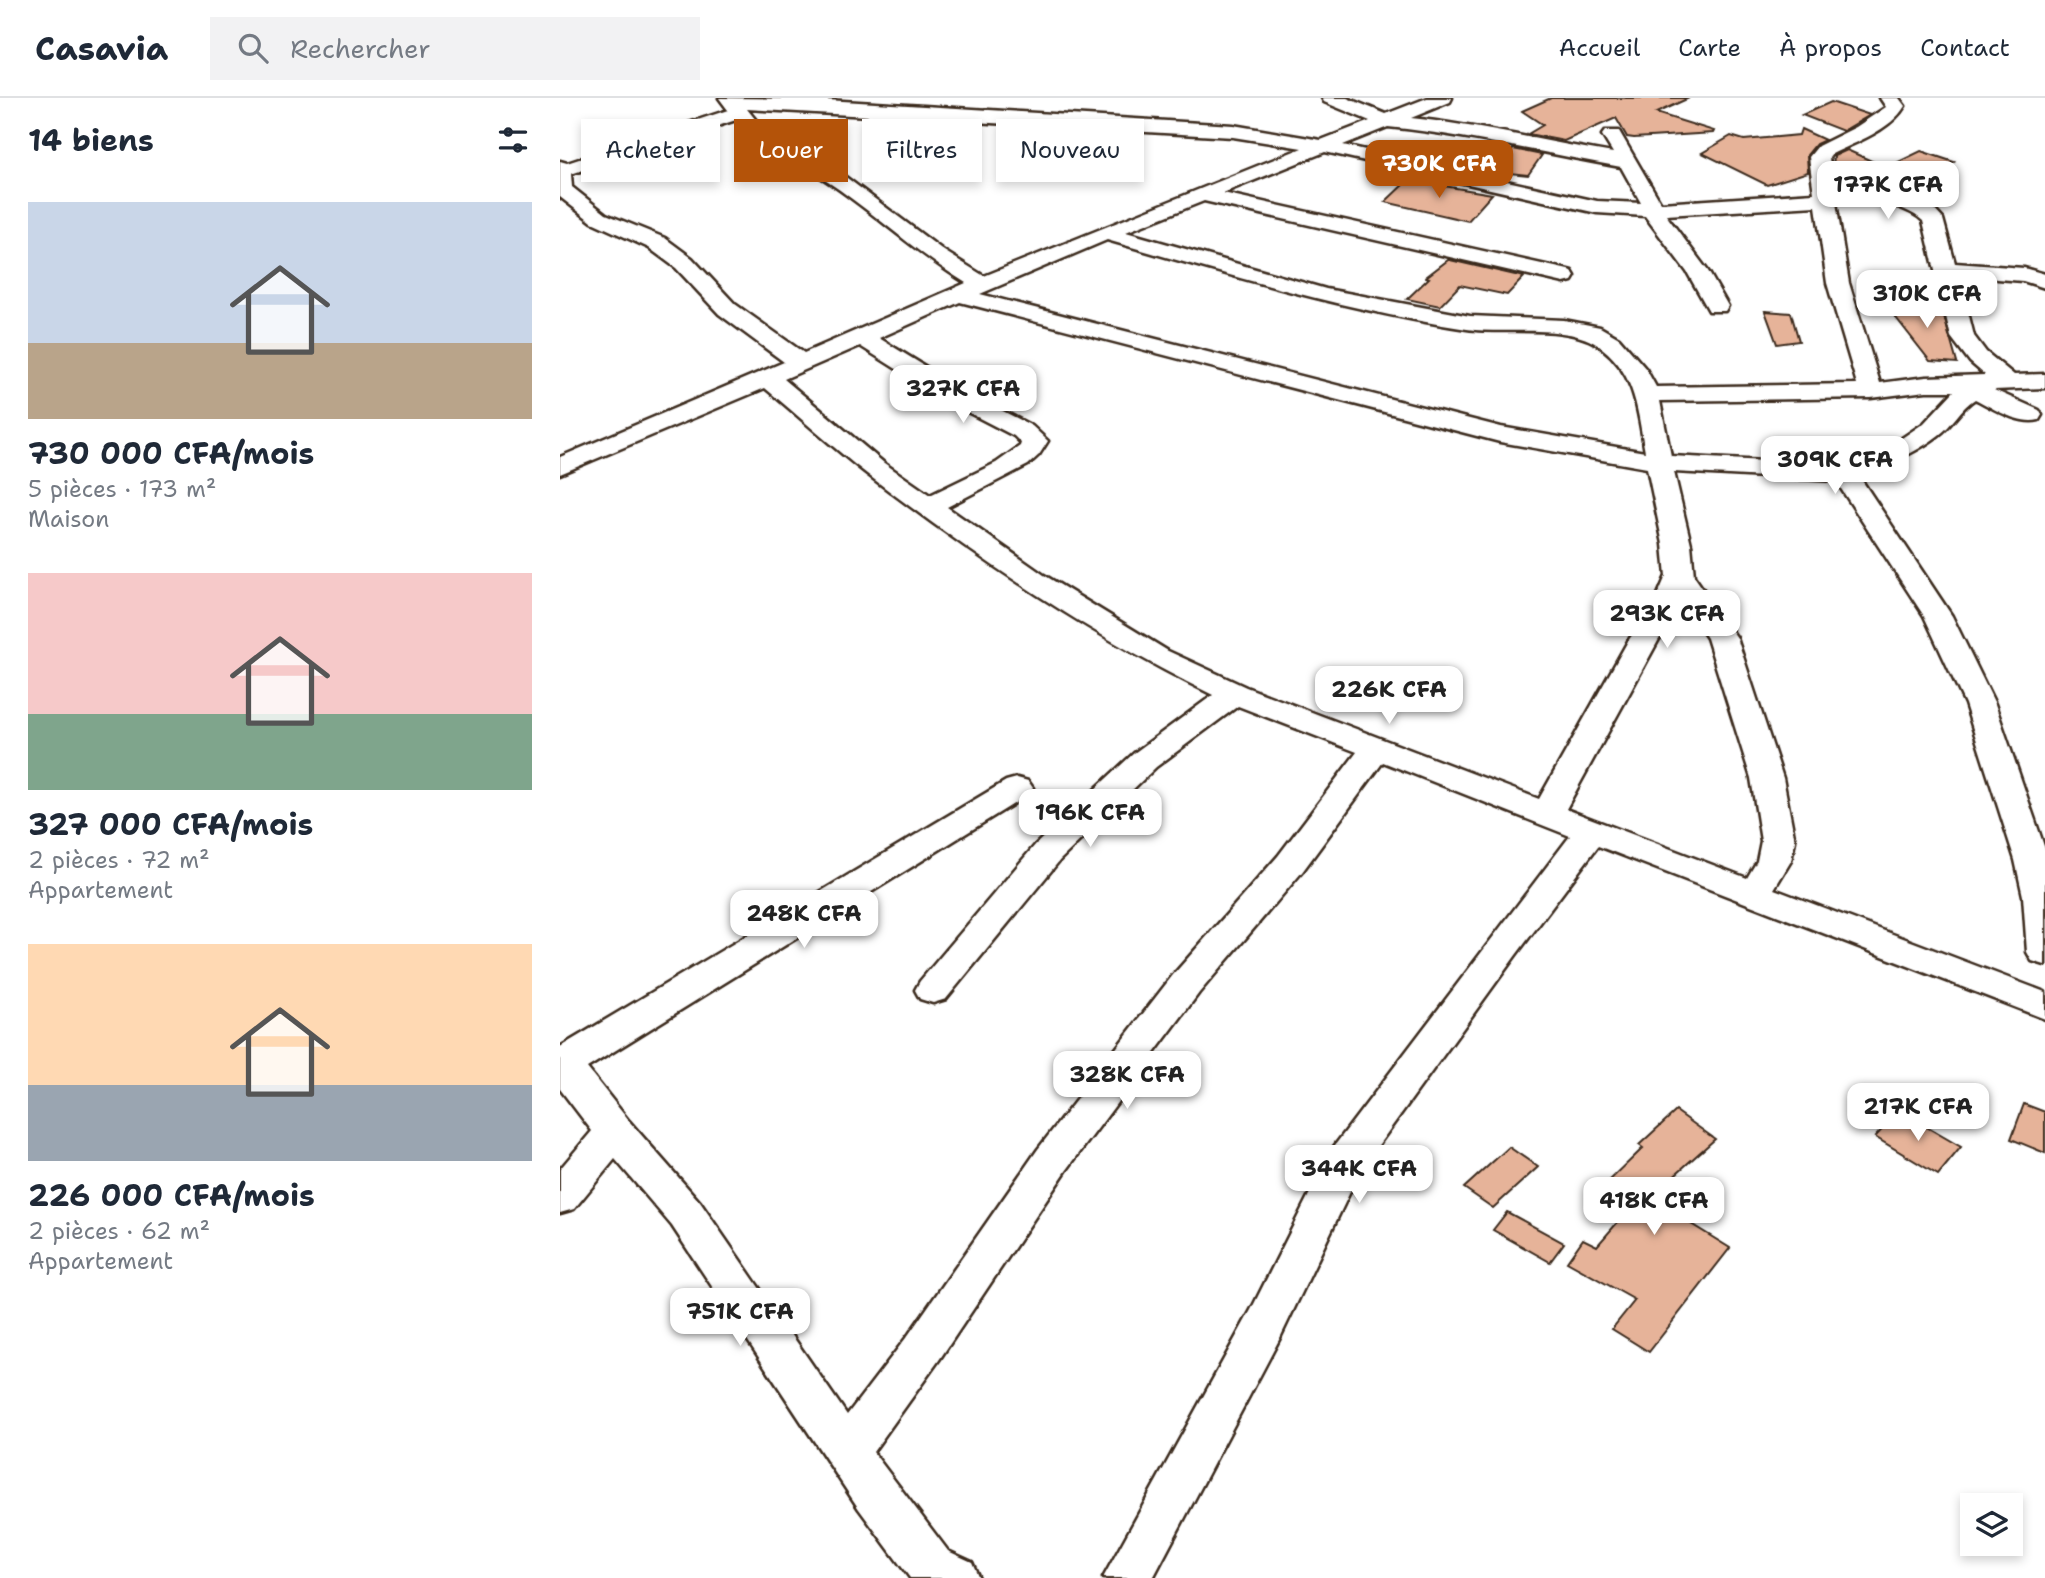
<!DOCTYPE html>
<html lang="fr">
<head>
<meta charset="utf-8">
<style>
  body { margin:0; font-family:"Shantell Sans",sans-serif; background:#f2f2f3; color:#1f2937; height:100vh; display:flex; flex-direction:column; font-size:26px; white-space:nowrap }
  * { box-sizing:border-box; margin:0 }
  p { font-size:23px; color:#747a83 }
  .icon { flex:none; width:38px; height:38px; fill:none; stroke:currentColor; stroke-width:2; stroke-linecap:round; stroke-linejoin:round }
  .map { position:relative; flex:1; overflow:hidden }
  .sheet { display:flex; flex-direction:column; background:#fff; width:560px }
  .sheet>* { flex:none }
  .hud { position:absolute; left:21px; top:21px; width:665px; height:63px; display:flex; gap:14px }
  .fabs { position:absolute; left:1400px; top:1395px; display:grid; gap:14px }
  .fabs a { display:grid; place-items:center; width:63px; height:63px; border-radius:0px; background:#fff; box-shadow:0 4px 10px #0003; font-size:35px }
  .price { position:absolute; translate:-50% -60px; padding:0 16px; border-radius:14px; background:#fff; color:#222; font-size:23px; line-height:46px; filter:drop-shadow(0 2px 4px #0008) }
  .price::after { content:''; position:absolute; left:50%; top:42px; width:21px; height:16px; margin-left:-10px; background:inherit; clip-path:polygon(0 0,100% 0,50% 100%) }
  .price.selected { background:#b45309; color:#fff }
  ul { padding:0; list-style:none }
  li { display:grid; align-content:center; gap:14px; height:371px; padding:0 28px }
  li span { display:grid; place-items:center; height:217px; border-radius:0px; color:#555 }
  li>.icon { margin-inline-start:auto }
  span .icon { width:126px; height:126px; fill:#fffc; stroke-width:1 }
  li b { font-size:30px }
  h2 { display:flex; justify-content:space-between; align-items:center; height:84px; padding:0 28px; font-size:30px }
  .tag { padding:0 24px; border-radius:0px; background:#fff; box-shadow:0 4px 10px #0003; font-size:24px; line-height:63px }
  .tag.selected { background:#b45309; color:#fff }
  header { display:flex; align-items:center; gap:42px; box-sizing:border-box; height:98px; padding:0 35px; background:#fff; border-bottom:2px solid #e0e1e3 }
  header strong { font-size:33px }
  nav { display:flex; gap:38px; margin-inline-start:auto; font-size:24px }
  .search { width:490px; height:63px; background:#f2f2f3; display:flex; align-items:center; gap:18px; box-sizing:border-box; padding:0 24px; border-radius:0px; color:#747a83; font-size:26px }
  main { display:flex; flex:1; min-height:0 }
  .map>svg:first-child { display:block }
  .building { fill:#e6b399; stroke:#3b2a1e; stroke-width:2 }
  .lines { fill:none; stroke-linecap:round; stroke-linejoin:round }
  .street-casing { stroke:#3b2a1e; stroke-width:5 }
  .street { fill:#fff; fill-rule:evenodd }
</style>
</head>
<body>
<header>
<strong>Casavia</strong>
<div class="search"><svg class="icon" aria-label="search" viewBox="0 0 24 24"><circle cx="10" cy="10" r="6"/><path d="M15 15l6 6"/></svg>Rechercher</div>
<nav><a>Accueil</a><a>Carte</a><a>À propos</a><a>Contact</a></nav>
</header>
<main>
<section class="sheet">
<h2>14 biens<svg class="icon" aria-label="filters" viewBox="0 0 24 24"><path d="M4 7h16M4 17h16"/><circle cx="9" cy="7" r="2"/><circle cx="15" cy="17" r="2"/></svg></h2>
<ul>
<li><span style="background:linear-gradient(#c9d6e8 65%,#b9a48a 0)"><svg class="icon" aria-label="home" viewBox="0 0 24 24"><path d="M3 11l9-7 9 7M6 9v11h12V9"/></svg></span><div><b>730 000 CFA/mois</b><p>5 pièces · 173 m²</p><p>Maison</p></div></li>
<li><span style="background:linear-gradient(#f6c9c9 65%,#7fa58c 0)"><svg class="icon" aria-label="home" viewBox="0 0 24 24"><path d="M3 11l9-7 9 7M6 9v11h12V9"/></svg></span><div><b>327 000 CFA/mois</b><p>2 pièces · 72 m²</p><p>Appartement</p></div></li>
<li><span style="background:linear-gradient(#ffd9b3 65%,#9aa5b1 0)"><svg class="icon" aria-label="home" viewBox="0 0 24 24"><path d="M3 11l9-7 9 7M6 9v11h12V9"/></svg></span><div><b>226 000 CFA/mois</b><p>2 pièces · 62 m²</p><p>Appartement</p></div></li>
</ul>
</section>
<div class="map">
<svg width="1485" height="1480" viewBox="0 0 1485 1480">
  <rect width="100%" height="100%" fill="#fff"/>
  <filter id="ink" filterUnits="userSpaceOnUse"><feTurbulence type="fractalNoise" baseFrequency=".0143" numOctaves="2"/><feDisplacementMap in="SourceGraphic" scale="14" xChannelSelector="R" yChannelSelector="G"/><feConvolveMatrix kernelMatrix="1 2 1 2 8 2 1 2 1" color-interpolation-filters="sRGB"/></filter>
  <g filter="url(#ink)">
    <g class="building">
      <polygon points="991,0 1129,0 1096,15 1154,33 1153,35 1074,40 1067,39 1056,20 1004,43 968,36 983,27 962,13"/>
      <polygon points="1271,4 1310,17 1283,33 1242,17"/>
      <polygon points="1241,31 1265,42 1256,46 1247,57 1248,74 1207,87 1142,55 1171,38 1184,42 1239,37"/>
      <polygon points="953,51 982,57 968,77 939,74"/>
      <polygon points="1287,52 1334,73 1302,82 1273,68 1274,58"/>
      <polygon points="1361,53 1394,64 1366,79 1332,67"/>
      <polygon points="848,82 932,96 908,123 825,104"/>
      <polygon points="888,162 890,162 964,179 947,197 900,187 880,208 847,201 869,180 866,179"/>
      <polygon points="1364,205 1381,208 1397,265 1370,263 1326,207"/>
      <polygon points="1205,213 1231,215 1239,243 1217,246"/>
      <polygon points="1464,1006 1485,1014 1485,1055 1451,1041"/>
      <polygon points="1116,1013 1155,1041 1099,1091 1135,1116 1128,1124 1170,1150 1089,1254 1052,1231 1075,1202 1007,1164 1023,1141 1037,1148 1077,1102 1049,1083 1083,1050 1079,1047"/>
      <polygon points="1339,1013 1401,1049 1378,1077 1315,1039"/>
      <polygon points="949,1049 978,1069 933,1110 904,1090"/>
      <polygon points="947,1114 1004,1145 990,1164 933,1132"/>
    </g>
    <g class="lines">
      <defs>
        <path id="street" d="M 159,0 L 250,1 L 673,27 L 761,42 L 810,23 L 764,4 L 762,0 L 787,0 L 826,16 L 867,0 L 892,0 L 890,4 L 851,20 C 919,27 986,44 1053,55 L 1042,37 L 1045,33 L 1059,33 L 1101,105 L 1254,95 L 1249,59 L 1258,48 L 1296,29 L 1326,9 L 1320,0 L 1339,0 L 1345,8 C 1331,32 1296,44 1272,56 L 1269,60 L 1272,79 L 1371,108 L 1383,121 L 1395,165 L 1464,170 L 1485,176 L 1485,190 L 1463,183 L 1399,178 L 1414,238 L 1426,254 L 1454,277 L 1485,276 L 1485,290 L 1434,292 L 1479,312 L 1482,317 L 1479,322 C 1458,327 1433,310 1415,301 C 1400,310 1393,327 1379,337 C 1355,356 1327,366 1299,378 L 1392,518 L 1435,606 L 1485,751 L 1485,867 L 1472,863 L 1467,854 L 1463,798 L 1455,762 L 1405,606 L 1364,518 L 1276,383 L 1114,374 L 1131,446 L 1134,478 L 1177,540 L 1223,680 L 1235,743 L 1231,763 L 1214,791 L 1485,894 L 1485,921 L 1038,748 L 956,857 L 801,1071 L 721,1238 L 593,1480 L 543,1480 L 691,1212 L 772,1051 L 1010,738 L 823,664 L 742,774 L 639,895 L 506,1073 L 379,1262 L 313,1354 L 388,1453 L 412,1464 L 419,1480 L 350,1480 L 299,1411 L 112,1128 L 55,1061 L 14,1111 L 0,1115 L 0,1071 L 32,1033 L 0,991 L 0,949 L 446,683 L 457,680 L 468,683 L 473,690 L 468,697 L 27,970 L 69,1023 L 140,1104 L 287,1317 L 349,1236 L 478,1051 L 613,877 L 718,758 L 797,654 L 678,608 L 596,669 L 500,762 L 386,901 L 373,905 L 360,901 L 355,892 L 360,883 L 476,746 L 574,655 L 653,597 C 530,537 415,459 307,376 C 272,349 239,318 205,290 L 0,376 L 0,359 L 224,264 L 159,216 L 116,170 L 89,150 L 32,124 L 0,99 L 0,63 L 7,65 L 168,12 ZM 187,11 L 673,39 L 742,50 L 424,178 L 384,153 L 279,74 L 200,27 ZM 176,22 C 198,50 235,63 265,82 C 314,114 356,155 406,185 L 244,255 L 175,206 L 132,160 L 105,140 L 46,116 L 12,89 L 11,76 ZM 828,29 C 907,37 983,55 1061,69 L 1081,105 L 1037,103 L 783,47 ZM 765,54 L 1037,115 L 1085,118 L 1127,174 L 1149,213 L 1165,213 L 1168,208 L 1148,173 L 1106,117 L 1256,108 L 1267,185 L 1297,286 L 1096,289 L 1086,271 L 1059,240 L 1040,229 L 1004,222 L 910,218 L 766,191 L 566,134 L 644,103 L 1004,185 L 1012,183 L 1015,178 L 1012,173 L 1004,171 L 663,95 ZM 1274,92 C 1298,99 1346,106 1363,123 L 1391,239 L 1410,264 L 1425,277 L 1366,279 L 1320,285 L 1289,185 ZM 547,142 C 666,176 784,212 907,231 C 946,237 1010,224 1042,250 C 1076,276 1078,316 1085,354 L 941,329 L 420,196 ZM 400,204 L 940,344 L 1087,370 L 1103,446 L 1106,478 L 1094,506 L 1068,543 L 979,701 L 686,589 L 608,553 L 484,477 L 387,409 L 468,367 L 479,357 L 488,343 L 472,328 L 410,296 L 319,240 ZM 300,248 L 392,306 L 454,338 L 461,345 L 460,348 L 436,365 L 370,397 L 324,365 L 224,281 ZM 1366,293 L 1394,293 L 1364,325 L 1336,344 L 1280,367 L 1111,358 L 1100,303 L 1311,300 ZM 1123,504 L 1147,540 L 1191,680 L 1201,743 L 1197,763 L 1187,780 L 1006,711 L 1098,543 Z"/>
      </defs>
      <use href="#street" class="street-casing"/>
      <use href="#street" class="street"/>
    </g>
  </g>
</svg>
<div class="fabs">
<a><svg class="icon" aria-label="layers" viewBox="0 0 24 24"><path d="M12 4l9 5-9 5-9-5zM3 14l9 5 9-5"/></svg></a>
</div>
<b class="price selected" style="left:879px;top:102px">730K CFA</b>
<b class="price" style="left:1328px;top:123px">177K CFA</b>
<b class="price" style="left:1367px;top:232px">310K CFA</b>
<b class="price" style="left:403px;top:327px">327K CFA</b>
<b class="price" style="left:1275px;top:398px">309K CFA</b>
<b class="price" style="left:1107px;top:552px">293K CFA</b>
<b class="price" style="left:829px;top:628px">226K CFA</b>
<b class="price" style="left:530px;top:751px">196K CFA</b>
<b class="price" style="left:244px;top:852px">248K CFA</b>
<b class="price" style="left:567px;top:1013px">328K CFA</b>
<b class="price" style="left:1358px;top:1045px">217K CFA</b>
<b class="price" style="left:799px;top:1107px">344K CFA</b>
<b class="price" style="left:1094px;top:1139px">418K CFA</b>
<b class="price" style="left:180px;top:1250px">751K CFA</b>
<div class="hud">
<a class="tag">Acheter</a>
<a class="tag selected">Louer</a>
<a class="tag">Filtres</a>
<a class="tag">Nouveau</a>
</div>
</div>
</main>
</body>
</html>
